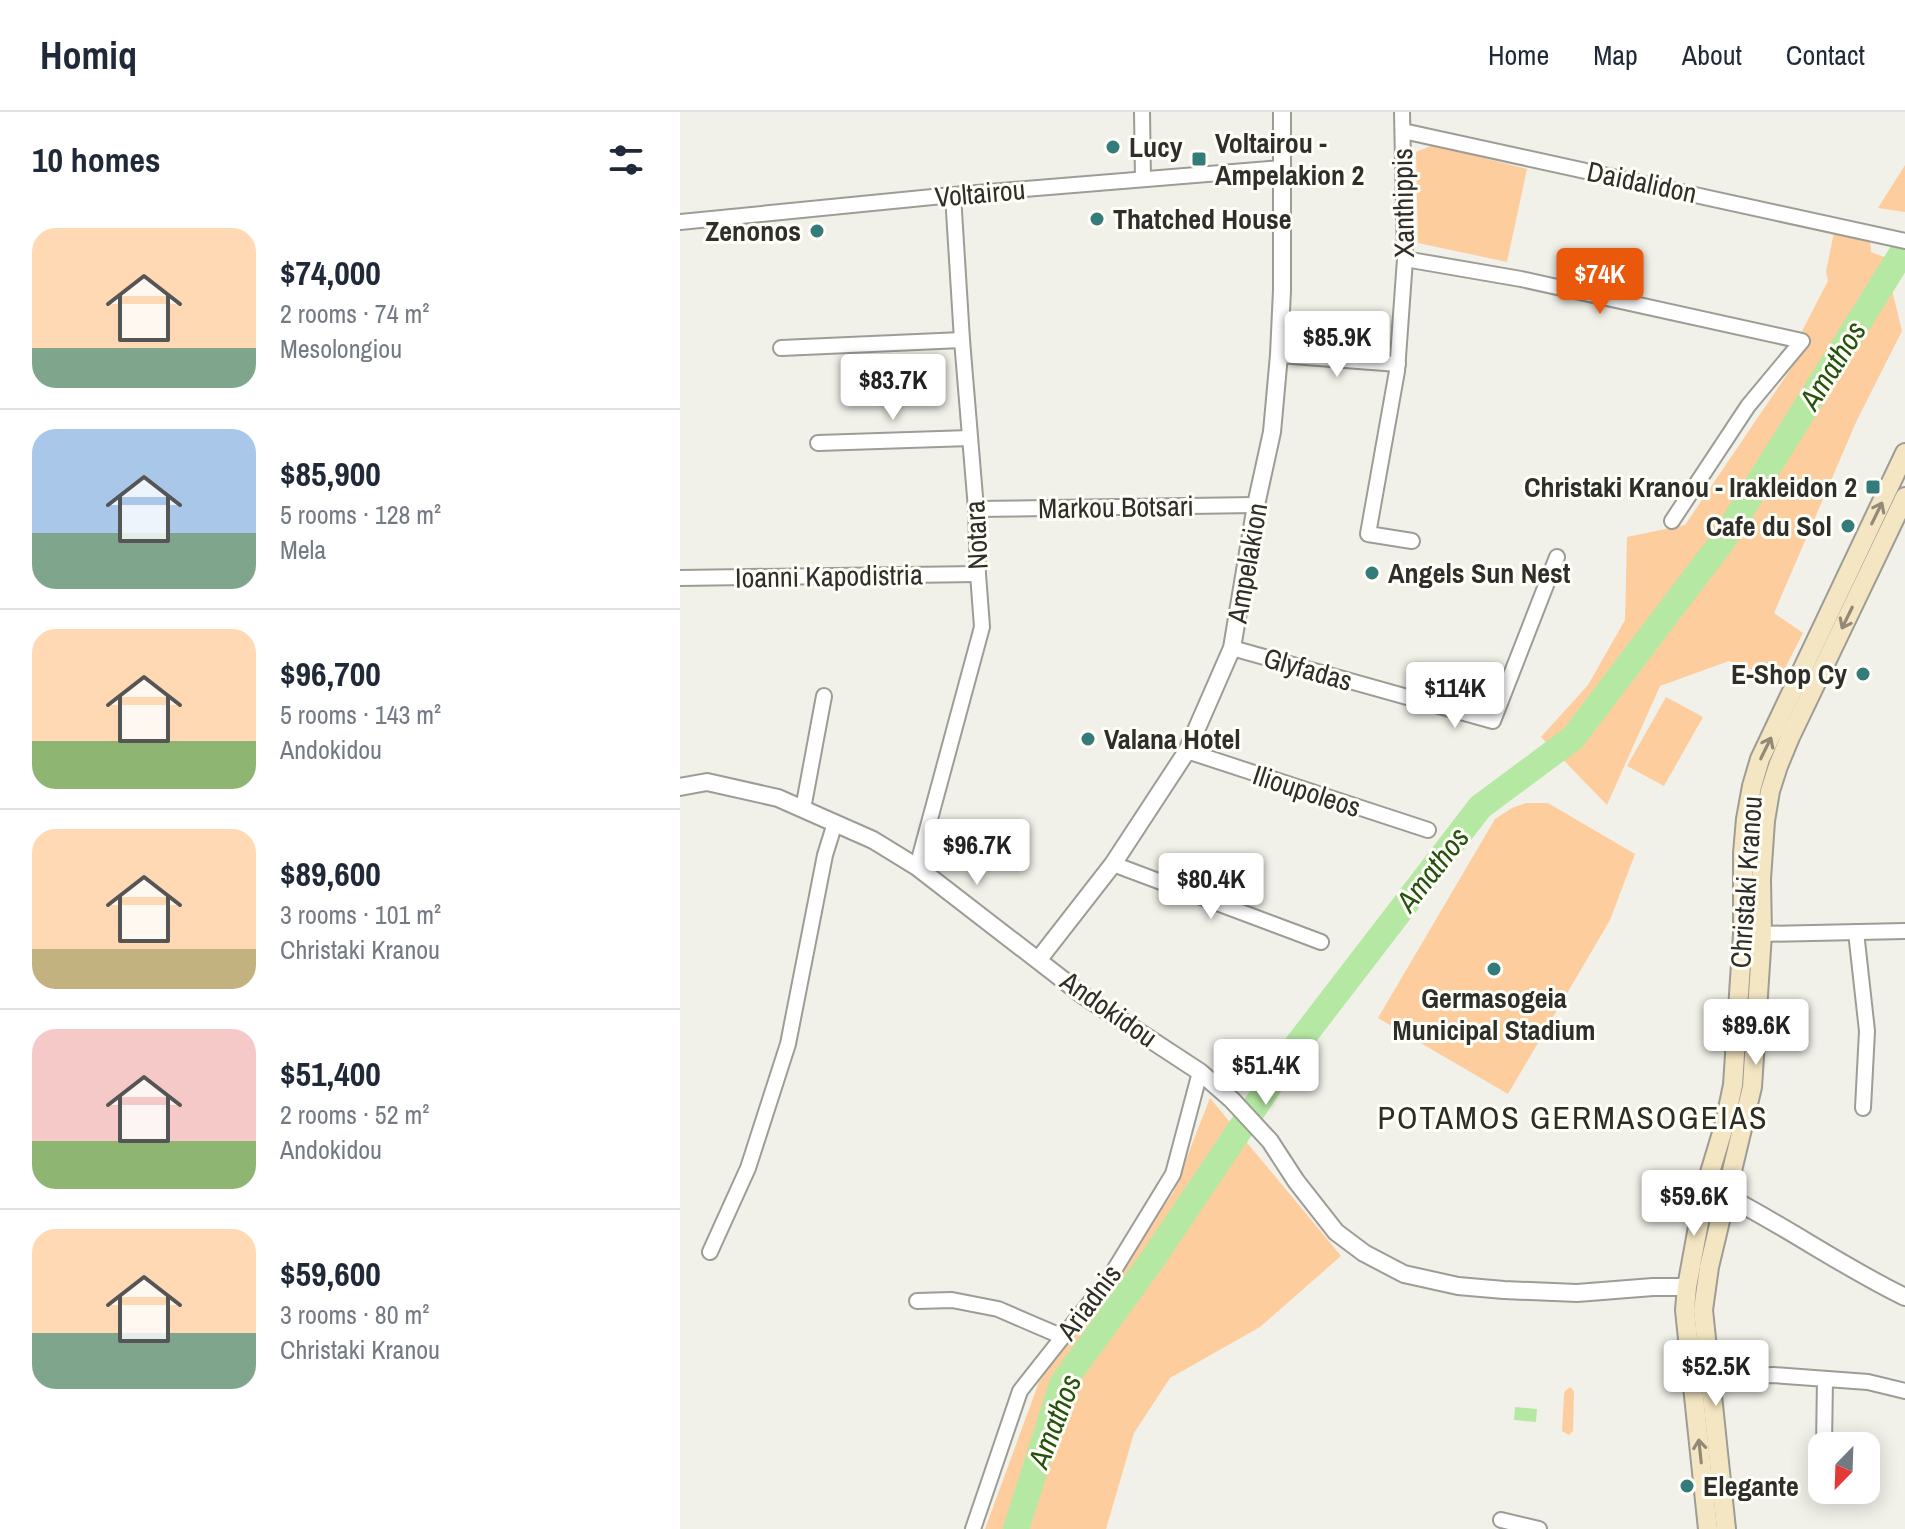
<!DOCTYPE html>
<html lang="en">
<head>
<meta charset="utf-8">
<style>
  body { margin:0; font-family:"Archivo Narrow",sans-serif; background:#f6f6f7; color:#1f2937; height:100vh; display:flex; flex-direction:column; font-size:30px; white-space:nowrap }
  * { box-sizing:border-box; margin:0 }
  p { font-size:26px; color:#747a83 }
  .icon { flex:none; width:44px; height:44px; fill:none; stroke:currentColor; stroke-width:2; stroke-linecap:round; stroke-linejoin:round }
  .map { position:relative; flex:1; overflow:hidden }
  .side { display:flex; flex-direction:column; background:#fff; width:680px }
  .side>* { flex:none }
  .needle { width:52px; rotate:203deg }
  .controls { position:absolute; left:1128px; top:1320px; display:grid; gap:16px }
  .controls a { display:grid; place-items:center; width:72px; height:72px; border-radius:16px; background:#fff; box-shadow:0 4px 20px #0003; font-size:40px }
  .price { position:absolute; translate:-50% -68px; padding:0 18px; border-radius:8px; background:#fff; color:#222; font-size:26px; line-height:52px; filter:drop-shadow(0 2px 4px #0008) }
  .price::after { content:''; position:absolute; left:50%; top:48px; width:24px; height:18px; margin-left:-12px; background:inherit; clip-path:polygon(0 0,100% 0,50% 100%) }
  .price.on { background:#ea580c; color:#fff }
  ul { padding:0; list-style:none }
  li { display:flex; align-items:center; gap:24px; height:200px; padding:0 32px }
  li+li { border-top:2px solid #e0e1e3 }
  li span { display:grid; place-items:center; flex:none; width:224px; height:160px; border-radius:24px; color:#555 }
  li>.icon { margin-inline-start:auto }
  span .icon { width:96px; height:96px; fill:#fffc; stroke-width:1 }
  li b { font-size:34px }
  h2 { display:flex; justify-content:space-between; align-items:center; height:96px; padding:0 32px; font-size:34px }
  header { display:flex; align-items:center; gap:48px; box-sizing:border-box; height:112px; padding:0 40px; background:#fff; border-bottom:2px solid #e0e1e3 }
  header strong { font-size:38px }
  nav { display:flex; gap:44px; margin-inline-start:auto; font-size:28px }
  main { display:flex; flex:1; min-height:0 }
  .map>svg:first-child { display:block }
  .green { fill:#fdcd9e }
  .water { fill:#b5e8a3 }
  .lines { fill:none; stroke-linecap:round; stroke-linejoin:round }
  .river { stroke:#b5e8a3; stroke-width:26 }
  .minor-casing { stroke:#9d9c95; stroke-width:18 }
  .tertiary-casing { stroke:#9d9c95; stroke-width:20 }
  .secondary-casing { stroke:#9d9c95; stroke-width:22 }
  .minor { stroke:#fff; stroke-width:14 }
  .tertiary { stroke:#fff; stroke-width:16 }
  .secondary { stroke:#f5e6c3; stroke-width:18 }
  .oneway { stroke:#928a77 }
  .poi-dot { fill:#337c79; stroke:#fffef7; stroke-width:3 }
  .labels { text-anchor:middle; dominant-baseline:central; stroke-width:6; stroke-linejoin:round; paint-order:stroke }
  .poi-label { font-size:28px; font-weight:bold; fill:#2e2e2b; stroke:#fffef7; text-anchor:start }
  .street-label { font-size:28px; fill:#2e2e2b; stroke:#fffef7 }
  .water-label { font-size:30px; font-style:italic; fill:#25530f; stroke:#fffef7 }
  .quarter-label { font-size:32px; letter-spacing:2px; fill:#2d2d27; stroke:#fffef7 }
</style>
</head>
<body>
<header>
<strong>Homiq</strong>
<nav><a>Home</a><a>Map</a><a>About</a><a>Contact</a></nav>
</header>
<main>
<section class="side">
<h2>10 homes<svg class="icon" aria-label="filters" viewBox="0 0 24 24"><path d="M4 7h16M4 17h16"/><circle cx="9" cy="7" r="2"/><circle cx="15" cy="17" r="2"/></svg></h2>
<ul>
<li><span style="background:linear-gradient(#ffd9b3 75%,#7fa58c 0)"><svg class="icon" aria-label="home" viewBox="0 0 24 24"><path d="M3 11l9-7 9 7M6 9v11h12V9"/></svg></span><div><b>$74,000</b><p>2 rooms · 74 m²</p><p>Mesolongiou</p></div></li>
<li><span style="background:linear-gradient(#a9c7e8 65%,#7fa58c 0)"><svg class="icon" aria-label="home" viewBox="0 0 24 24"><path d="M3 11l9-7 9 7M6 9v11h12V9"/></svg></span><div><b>$85,900</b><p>5 rooms · 128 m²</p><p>Mela</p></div></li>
<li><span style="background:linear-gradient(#ffd9b3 70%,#8fb573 0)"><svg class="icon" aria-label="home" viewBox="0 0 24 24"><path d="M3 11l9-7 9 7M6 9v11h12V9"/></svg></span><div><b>$96,700</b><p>5 rooms · 143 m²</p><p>Andokidou</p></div></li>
<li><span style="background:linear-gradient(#ffd9b3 75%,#c2b280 0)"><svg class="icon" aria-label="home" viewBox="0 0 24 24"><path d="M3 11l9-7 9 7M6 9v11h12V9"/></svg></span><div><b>$89,600</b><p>3 rooms · 101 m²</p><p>Christaki Kranou</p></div></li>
<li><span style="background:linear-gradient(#f6c9c9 70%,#8fb573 0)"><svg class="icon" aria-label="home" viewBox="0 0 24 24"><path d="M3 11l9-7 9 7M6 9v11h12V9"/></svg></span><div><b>$51,400</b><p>2 rooms · 52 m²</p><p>Andokidou</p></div></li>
<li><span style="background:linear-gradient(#ffd9b3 65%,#7fa58c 0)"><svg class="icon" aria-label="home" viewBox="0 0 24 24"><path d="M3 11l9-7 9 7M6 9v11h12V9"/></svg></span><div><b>$59,600</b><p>3 rooms · 80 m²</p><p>Christaki Kranou</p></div></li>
</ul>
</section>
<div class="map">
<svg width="1225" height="1417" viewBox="0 0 1225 1417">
  <rect width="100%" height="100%" fill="#f1f1e9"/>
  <g class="green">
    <polygon points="753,33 847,57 827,150 738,131 736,40"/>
    <polygon points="1225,53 1225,100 1198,96"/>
    <polygon points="1154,120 1190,128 1191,140 1204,145 1222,219 1177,308 1094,501 1123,521 1099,568 1049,549 980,574 927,693 861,625 908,573 945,508 947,425 1005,413 1131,227 1122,219 1148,169 1146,160"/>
    <polygon points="986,585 1023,605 984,674 947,654"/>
    <polygon points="846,691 868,691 955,742 930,808 828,982 698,906 815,707 832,696"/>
    <polygon points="530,986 661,1144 580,1215 490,1266 454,1321 426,1417 305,1417 359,1270 493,1081"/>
    <polygon points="890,1275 894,1279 893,1319 889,1323 882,1319 884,1283 885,1279"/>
  </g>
  <polygon class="water" points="835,1295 857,1297 856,1310 834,1308"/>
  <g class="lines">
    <polyline class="river" points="336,1417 382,1272 472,1148 614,937 800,695 893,626 1041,431 1225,136"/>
    <defs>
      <g id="minor">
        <polyline points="462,0 463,67"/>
        <polyline points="722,0 725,147 717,259 688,422 732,429"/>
        <polyline points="723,19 1225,129"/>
        <polyline points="0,110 273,83 601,56"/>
        <polyline points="725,147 841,167 1122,229 1068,294 992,409"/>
        <polyline points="101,236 282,228"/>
        <polyline points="599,243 718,252"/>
        <polyline points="138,331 290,326"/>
        <polyline points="296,397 576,393"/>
        <polyline points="0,466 298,462"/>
        <polyline points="552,536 813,609 877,445"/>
        <polyline points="507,639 748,718"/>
        <polyline points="123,697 144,584"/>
        <polyline points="433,752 641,830"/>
        <polyline points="237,755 302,515 298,462 296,397 282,228 273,83"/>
        <polyline points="1176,820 1187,919 1183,996"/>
        <polyline points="1082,822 1225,819"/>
        <polyline points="30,1140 68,1056 108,932 145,743 155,711"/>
        <polyline points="237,1189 272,1188 318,1197 383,1225"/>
        <polyline points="1030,1267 1093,1263 1188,1270 1225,1279"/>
        <polyline points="1144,1334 1145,1267"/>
        <polyline points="821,1408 859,1417"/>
        <polyline points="293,1417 340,1279 430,1165 493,1062 520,960"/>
      </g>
      <g id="tertiary">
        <polyline points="0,675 27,670 98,686 193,728 237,755 404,884 520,960 552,988 590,1029 616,1069 656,1120 684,1141 724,1162 778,1174 824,1178 897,1181 973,1175 1007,1175"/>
        <polyline points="359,847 433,752 507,639 552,536 576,393 592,320 599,243 602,178 602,0"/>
        <path d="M 1046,1084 C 1107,1115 1163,1155 1225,1185"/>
      </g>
      <g id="secondary">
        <polyline points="1028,1417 1005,1198 1007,1175 1025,1077 1045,1011 1053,973 1063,822 1063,741 1066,707 1072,674 1080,647 1225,341"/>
        <polyline points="1046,1417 1023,1198 1029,1155 1072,975 1082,822 1081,767 1085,709 1090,679 1098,654 1110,625 1225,385"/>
      </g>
    </defs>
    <use href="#minor" class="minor-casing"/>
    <use href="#tertiary" class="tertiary-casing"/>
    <use href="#secondary" class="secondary-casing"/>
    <use href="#minor" class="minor"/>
    <use href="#tertiary" class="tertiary"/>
    <use href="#secondary" class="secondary"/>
  </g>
  <defs><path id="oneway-shaft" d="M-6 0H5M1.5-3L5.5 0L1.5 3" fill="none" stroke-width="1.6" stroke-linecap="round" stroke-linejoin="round" transform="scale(2)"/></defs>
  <g class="oneway">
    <use href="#oneway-shaft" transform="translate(1197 401) rotate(-64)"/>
    <use href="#oneway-shaft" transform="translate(1167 506) rotate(116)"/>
    <use href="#oneway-shaft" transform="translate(1086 636) rotate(-64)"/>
    <use href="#oneway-shaft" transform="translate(1020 1339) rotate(-96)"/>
  </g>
  <g class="poi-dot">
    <circle cx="433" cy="35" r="8"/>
    <rect x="511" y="39" width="16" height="16" rx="4"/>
    <circle cx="417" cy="107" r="8"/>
    <circle cx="137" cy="119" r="8"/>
    <rect x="1185" y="367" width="16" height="16" rx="4"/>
    <circle cx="1168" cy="414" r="8"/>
    <circle cx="692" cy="461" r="8"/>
    <circle cx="1183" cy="562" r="8"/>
    <circle cx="408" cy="627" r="8"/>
    <circle cx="814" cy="857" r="8"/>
    <circle cx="1007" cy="1374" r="8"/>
  </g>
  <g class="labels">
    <g class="poi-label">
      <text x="535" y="31">Voltairou -<tspan x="535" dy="32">Ampelakion 2</tspan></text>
      <text x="449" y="35">Lucy</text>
      <text x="433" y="107">Thatched House</text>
      <text x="121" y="119" text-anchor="end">Zenonos</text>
      <text x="1177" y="375" text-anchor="end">Christaki Kranou - Irakleidon 2</text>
      <text x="1152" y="414" text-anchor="end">Cafe du Sol</text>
      <text x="708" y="461">Angels Sun Nest</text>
      <text x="1167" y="562" text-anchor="end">E-Shop Cy</text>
      <text x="424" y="627">Valana Hotel</text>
      <text x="814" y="886" text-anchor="middle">Germasogeia<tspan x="814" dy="32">Municipal Stadium</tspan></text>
      <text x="1023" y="1374">Elegante</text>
    </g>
    <g class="street-label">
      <text transform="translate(962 70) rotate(12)">Daidalidon</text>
      <text transform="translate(300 81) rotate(-5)">Voltairou</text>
      <text transform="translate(723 91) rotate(-91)">Xanthippis</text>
      <text transform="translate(436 395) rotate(-1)">Markou Botsari</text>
      <text transform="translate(296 423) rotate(-93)">Notara</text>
      <text transform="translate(567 451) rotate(-80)">Ampelakion</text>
      <text transform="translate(149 464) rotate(-1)">Ioanni Kapodistria</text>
      <text transform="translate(628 557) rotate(16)">Glyfadas</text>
      <text transform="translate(627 679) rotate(18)">Ilioupoleos</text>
      <text transform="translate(1066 770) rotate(-86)">Christaki Kranou</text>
      <text transform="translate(429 897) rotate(35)">Andokidou</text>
      <text transform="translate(409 1190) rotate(-53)">Ariadnis</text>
    </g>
    <g class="water-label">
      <text transform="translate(1152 253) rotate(-58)">Amathos</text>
      <text transform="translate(752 757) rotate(-52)">Amathos</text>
      <text transform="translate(374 1309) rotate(-69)">Amathos</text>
    </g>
    <g class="quarter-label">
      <text x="893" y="1005">POTAMOS GERMASOGEIAS</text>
    </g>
  </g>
</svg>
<div class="controls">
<a><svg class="needle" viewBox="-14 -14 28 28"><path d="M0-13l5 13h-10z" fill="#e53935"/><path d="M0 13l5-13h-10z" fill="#747a83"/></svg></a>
</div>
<b class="price on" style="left:920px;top:204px">$74K</b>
<b class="price" style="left:657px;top:267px">$85.9K</b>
<b class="price" style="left:213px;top:310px">$83.7K</b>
<b class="price" style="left:775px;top:618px">$114K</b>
<b class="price" style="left:297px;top:775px">$96.7K</b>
<b class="price" style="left:531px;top:809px">$80.4K</b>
<b class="price" style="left:1076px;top:955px">$89.6K</b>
<b class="price" style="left:586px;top:995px">$51.4K</b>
<b class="price" style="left:1014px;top:1126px">$59.6K</b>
<b class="price" style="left:1036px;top:1296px">$52.5K</b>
</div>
</main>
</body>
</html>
